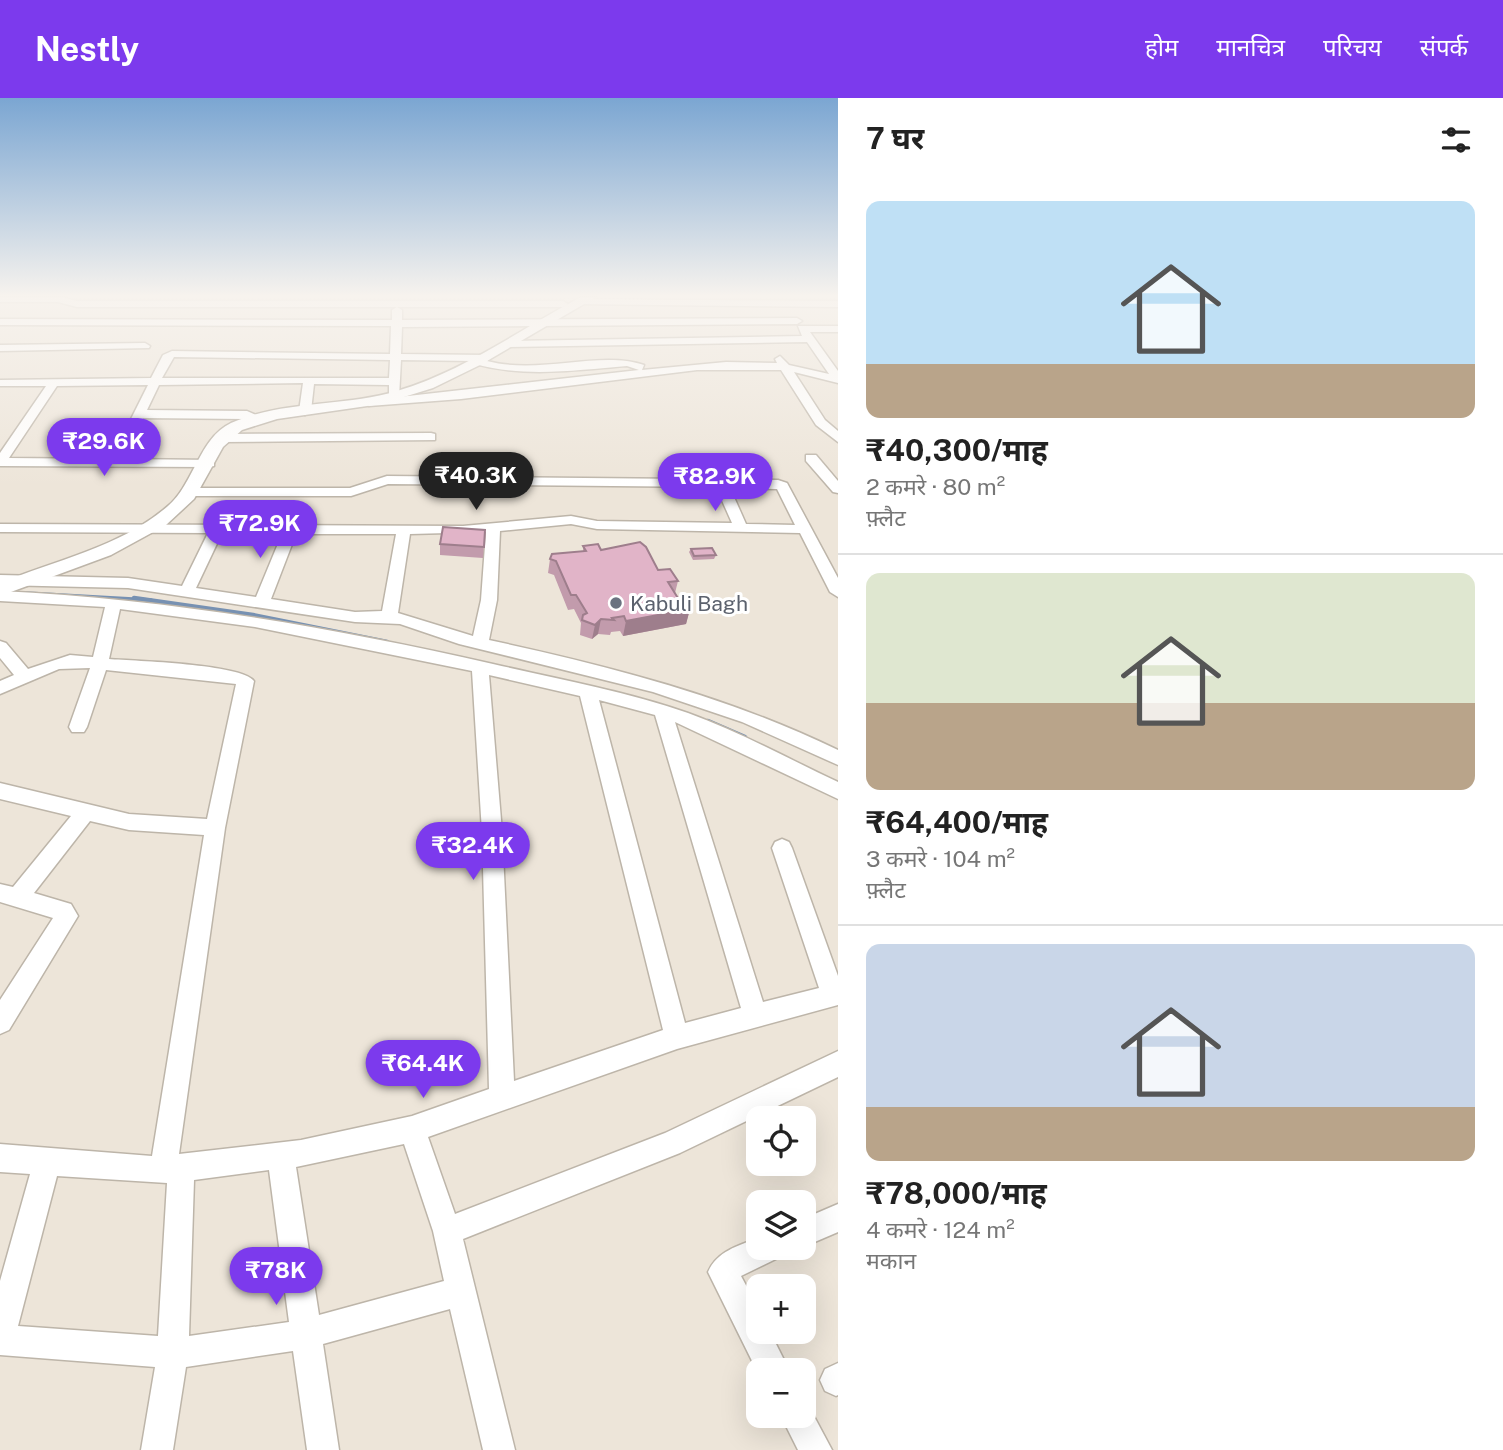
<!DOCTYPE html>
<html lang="hi">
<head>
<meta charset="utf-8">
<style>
  body { margin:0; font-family:"Public Sans","Noto Sans Devanagari",sans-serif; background:#f2f2f2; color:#222; height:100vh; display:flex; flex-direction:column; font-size:26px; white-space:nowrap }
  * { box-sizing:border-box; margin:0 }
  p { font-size:23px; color:#767676 }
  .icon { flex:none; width:38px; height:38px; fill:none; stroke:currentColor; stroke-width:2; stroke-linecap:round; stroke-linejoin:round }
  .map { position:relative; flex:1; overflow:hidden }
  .panel { display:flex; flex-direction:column; background:#fff; width:665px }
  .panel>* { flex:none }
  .controls { position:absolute; left:746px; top:1008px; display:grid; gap:14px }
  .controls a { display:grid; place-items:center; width:70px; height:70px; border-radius:14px; background:#fff; box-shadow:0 7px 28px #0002; font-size:35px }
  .price { position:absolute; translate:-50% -60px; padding:0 16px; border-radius:24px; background:#7c3aed; color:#fff; font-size:23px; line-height:46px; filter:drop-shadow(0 2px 4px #0008) }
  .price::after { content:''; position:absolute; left:50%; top:42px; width:21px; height:16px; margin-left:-10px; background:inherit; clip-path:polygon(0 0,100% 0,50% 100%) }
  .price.selected { background:#222; color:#fff }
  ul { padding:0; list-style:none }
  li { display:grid; align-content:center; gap:14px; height:371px; padding:0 28px }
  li+li { border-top:2px solid #e0e0e0 }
  li span { display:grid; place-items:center; height:217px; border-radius:14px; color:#555 }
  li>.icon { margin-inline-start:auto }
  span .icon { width:126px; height:126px; fill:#fffc; stroke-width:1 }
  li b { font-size:30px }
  h2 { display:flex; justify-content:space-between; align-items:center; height:84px; padding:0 28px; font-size:30px }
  header { display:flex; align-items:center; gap:42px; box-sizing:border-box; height:98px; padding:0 35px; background:#7c3aed; color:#fff }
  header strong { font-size:33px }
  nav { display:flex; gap:38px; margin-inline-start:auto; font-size:24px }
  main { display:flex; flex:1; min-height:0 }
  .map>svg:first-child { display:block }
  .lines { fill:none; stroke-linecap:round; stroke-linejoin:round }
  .stream-far1 { stroke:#7791b2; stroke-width:3.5 }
  .stream { stroke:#7791b2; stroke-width:4.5 }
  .minor-casing { stroke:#bdb5a9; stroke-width:3 }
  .tertiary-casing { stroke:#bdb5a9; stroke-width:3 }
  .minor { fill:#fff; fill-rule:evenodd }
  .tertiary { fill:#fff; fill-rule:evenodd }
  .wall { fill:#c29bac }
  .shaded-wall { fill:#9e7e8c }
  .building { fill:#e1b4c8; stroke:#9e7e8c; stroke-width:2 }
  .worship-dot { fill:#6b7280; stroke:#fff; stroke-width:2.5 }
  .labels { text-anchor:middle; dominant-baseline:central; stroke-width:6; stroke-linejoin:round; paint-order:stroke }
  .worship-label { font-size:21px; fill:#5b616d; stroke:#fff; text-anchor:start }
</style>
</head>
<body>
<header>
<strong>Nestly</strong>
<nav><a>होम</a><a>मानचित्र</a><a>परिचय</a><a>संपर्क</a></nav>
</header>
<main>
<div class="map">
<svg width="838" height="1352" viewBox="0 0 838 1352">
  <rect width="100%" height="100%" fill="#ede5d9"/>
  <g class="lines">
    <polyline class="stream-far1" points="25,495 151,502"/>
    <g class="stream">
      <polyline points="134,500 253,517 387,544"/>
      <polyline points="708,623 745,639"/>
    </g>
    <defs>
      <g id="minor">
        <polygon points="0,199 61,199 77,203 563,203 568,206 563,209 77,209 58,204 0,204"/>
        <polygon points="579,201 838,203 838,209 576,206"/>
        <path d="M 397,209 L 402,212 L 402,222 L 797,220 L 802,223 L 797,226 L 402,229 L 401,256 L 486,257 L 491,260 L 487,263 C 540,277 600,252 644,267 L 642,272 L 726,264 L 777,265 L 775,261 L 780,258 L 789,267 L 829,276 L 807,244 L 509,249 L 504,246 L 509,243 L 802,238 L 798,228 L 838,228 L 838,234 L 810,234 L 838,273 L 838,285 L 794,274 L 825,322 L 838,333 L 838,344 L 816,327 L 781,272 L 697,272 L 461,301 L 369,308 L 363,304 L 365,302 L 389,300 L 389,287 L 314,286 L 311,313 L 305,317 L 299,313 L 303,285 L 159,287 L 147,312 L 247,313 L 265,321 L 259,325 L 246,321 L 143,320 L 124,361 L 214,362 L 214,368 L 209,369 L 0,368 L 0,355 L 46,288 L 0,288 L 0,282 L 151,280 L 163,257 L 172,253 L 390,256 L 391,228 L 0,227 L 0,221 L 392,222 L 392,212 ZM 174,259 L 390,262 L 389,280 L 162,280 ZM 401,262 L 474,263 L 475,266 C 526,280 576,272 627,268 L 639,272 L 399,299 ZM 148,287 L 111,361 L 9,360 L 57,288 Z"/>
        <polygon points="145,245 150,248 149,250 0,253 0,247"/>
        <polygon points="431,335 435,336 435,342 223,344 217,340 223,336"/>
        <polygon points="806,357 816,357 838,383 838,395 833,394 806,363"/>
        <path d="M 387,378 L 778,382 L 787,385 L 838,480 L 838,499 L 830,494 L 800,435 L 597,431 L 571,426 L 500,433 L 497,502 L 489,542 C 609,568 727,598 838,652 L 838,667 L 742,624 L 653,594 L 459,546 L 400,526 L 355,524 L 128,490 L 0,487 L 0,477 L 128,480 L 182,488 L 208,435 L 0,434 L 0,426 L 463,428 L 571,418 L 597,423 L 732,425 L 716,389 L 388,386 L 351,398 L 190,398 L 183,394 L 190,390 L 350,390 ZM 730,390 L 777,391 L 795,427 L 746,426 ZM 486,434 L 481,502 L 473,538 L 398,515 L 410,436 ZM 222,435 L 282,436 L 256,499 L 196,490 ZM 296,436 L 396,436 L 382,513 L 355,514 L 271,501 Z"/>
        <path d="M 0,493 C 167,501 330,529 493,566 C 558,581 625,593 688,615 C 740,634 789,661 838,684 L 838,701 L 675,624 L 763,904 L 819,890 L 772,750 L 775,744 L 782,741 L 789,744 L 792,750 L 838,878 L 838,907 L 677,951 L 428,1039 L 455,1116 L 665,1035 L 838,953 L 838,979 L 680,1055 L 463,1141 L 515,1352 L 483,1352 L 450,1211 L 323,1246 L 339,1352 L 307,1352 L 293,1253 L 186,1269 L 173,1352 L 141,1352 L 155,1269 L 0,1257 L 0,1183 L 30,1076 L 0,1074 L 0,1046 L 152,1058 L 204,737 L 129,732 L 90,723 L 34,795 L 71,806 L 78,818 L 9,932 L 0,936 L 0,902 L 53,820 L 0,804 L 0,786 L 13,789 L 71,718 L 0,701 L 0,685 L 129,716 L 207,721 L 236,586 L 106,572 L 87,629 L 84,634 L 72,634 L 69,629 L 90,570 L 59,571 L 0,596 L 0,583 L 14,577 L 0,560 L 0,543 L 6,545 L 28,571 L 70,557 L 93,559 L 105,509 L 0,503 ZM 120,511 L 255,529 L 472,573 L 482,734 L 489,991 L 412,1018 L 301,1042 L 179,1056 L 225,730 L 254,583 C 242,566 135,563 109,561 ZM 489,577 L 580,598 L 663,932 L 514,983 L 502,734 ZM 599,602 L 655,617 L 741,910 L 685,925 ZM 404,1046 L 433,1133 L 444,1183 L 319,1217 L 296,1069 ZM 269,1072 L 289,1224 L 189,1238 L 194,1082 ZM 57,1078 L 167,1085 L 158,1238 L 18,1228 Z"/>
        <polygon points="838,1106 838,1134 803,1149 803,1121"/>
        <path d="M 758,1140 L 758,1150 L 782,1150 L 778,1160 L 741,1178 L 758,1210 L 758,1234 L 770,1234 L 789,1272 L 758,1272 L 758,1275 L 708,1174 C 717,1153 738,1148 758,1140 Z"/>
        <polygon points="838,1265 838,1297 836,1298 825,1293 820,1282 825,1271"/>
        <polygon points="803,1304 808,1307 832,1352 798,1352 781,1318 803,1318"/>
      </g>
      <path id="tertiary" d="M 581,199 L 596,199 L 480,267 L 433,290 L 381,306 L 277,321 L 242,332 L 223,349 L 194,401 L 166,427 L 111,457 L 0,498 L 0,485 C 56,462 121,449 168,408 C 194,386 199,340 231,325 C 284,302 343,309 397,293 C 464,273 521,231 581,199 Z"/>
    </defs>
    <use href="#minor" class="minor-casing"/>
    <use href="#tertiary" class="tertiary-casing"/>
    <use href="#minor" class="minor"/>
    <use href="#tertiary" class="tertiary"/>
  </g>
  <g class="wall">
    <polygon points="485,432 483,460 440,457 440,446"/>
    <polygon points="583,448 601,452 658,472 678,483 675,495 681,505 690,511 686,526 623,538 620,533 611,534 610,537 598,536 592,541 580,537 581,525 574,511 568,512 554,477 548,475 550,461 583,453"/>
    <polygon points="691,451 716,457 714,461 693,462 689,454"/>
  </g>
  <g class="shaded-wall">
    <polygon points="690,511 686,526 623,538 626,523"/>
    <polygon points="601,521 598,536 592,541 595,527"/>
  </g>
  <g class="building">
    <polygon points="443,429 485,432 484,449 440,446"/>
    <polygon points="640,444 646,449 658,472 670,471 678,483 668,484 681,505 690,511 626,523 624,518 612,520 614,522 601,521 595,527 582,522 583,517 587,515 576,497 571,497 556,463 550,461 552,456 586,453 583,448 598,446 601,452"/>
    <polygon points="712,450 716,457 694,458 691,451"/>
  </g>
  <linearGradient id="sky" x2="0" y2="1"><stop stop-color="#7ba6d2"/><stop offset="0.51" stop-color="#f7f3ee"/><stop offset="1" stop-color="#f7f3ee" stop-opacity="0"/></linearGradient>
  <rect width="838" height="388" fill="url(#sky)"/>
  <circle class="worship-dot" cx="616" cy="505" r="7"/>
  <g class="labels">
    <g class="worship-label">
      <text x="630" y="505">Kabuli Bagh</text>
    </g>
  </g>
</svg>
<div class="controls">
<a><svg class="icon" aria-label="locate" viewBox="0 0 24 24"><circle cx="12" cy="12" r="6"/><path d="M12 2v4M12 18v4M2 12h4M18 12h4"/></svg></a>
<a><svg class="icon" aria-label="layers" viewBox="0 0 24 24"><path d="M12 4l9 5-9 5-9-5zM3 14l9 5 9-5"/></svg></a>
<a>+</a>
<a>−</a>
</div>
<b class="price" style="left:104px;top:380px">₹29.6K</b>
<b class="price selected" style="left:476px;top:414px">₹40.3K</b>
<b class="price" style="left:715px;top:415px">₹82.9K</b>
<b class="price" style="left:260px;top:462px">₹72.9K</b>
<b class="price" style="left:473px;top:784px">₹32.4K</b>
<b class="price" style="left:423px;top:1002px">₹64.4K</b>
<b class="price" style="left:276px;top:1209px">₹78K</b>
</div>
<section class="panel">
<h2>7 घर<svg class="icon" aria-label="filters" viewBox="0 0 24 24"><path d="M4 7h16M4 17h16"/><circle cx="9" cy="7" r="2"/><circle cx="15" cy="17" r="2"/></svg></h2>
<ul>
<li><span style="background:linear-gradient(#bfe0f5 75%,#b9a48a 0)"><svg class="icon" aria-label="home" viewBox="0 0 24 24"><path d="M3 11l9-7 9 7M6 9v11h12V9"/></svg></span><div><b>₹40,300/माह</b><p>2 कमरे · 80 m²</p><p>फ़्लैट</p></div></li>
<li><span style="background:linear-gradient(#dfe7d0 60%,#b9a48a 0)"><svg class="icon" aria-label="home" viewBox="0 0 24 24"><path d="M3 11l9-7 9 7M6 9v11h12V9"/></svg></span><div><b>₹64,400/माह</b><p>3 कमरे · 104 m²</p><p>फ़्लैट</p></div></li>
<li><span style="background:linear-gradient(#c9d6e8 75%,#b9a48a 0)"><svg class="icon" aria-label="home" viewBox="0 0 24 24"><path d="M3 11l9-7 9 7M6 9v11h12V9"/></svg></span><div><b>₹78,000/माह</b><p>4 कमरे · 124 m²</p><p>मकान</p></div></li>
</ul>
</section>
</main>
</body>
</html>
